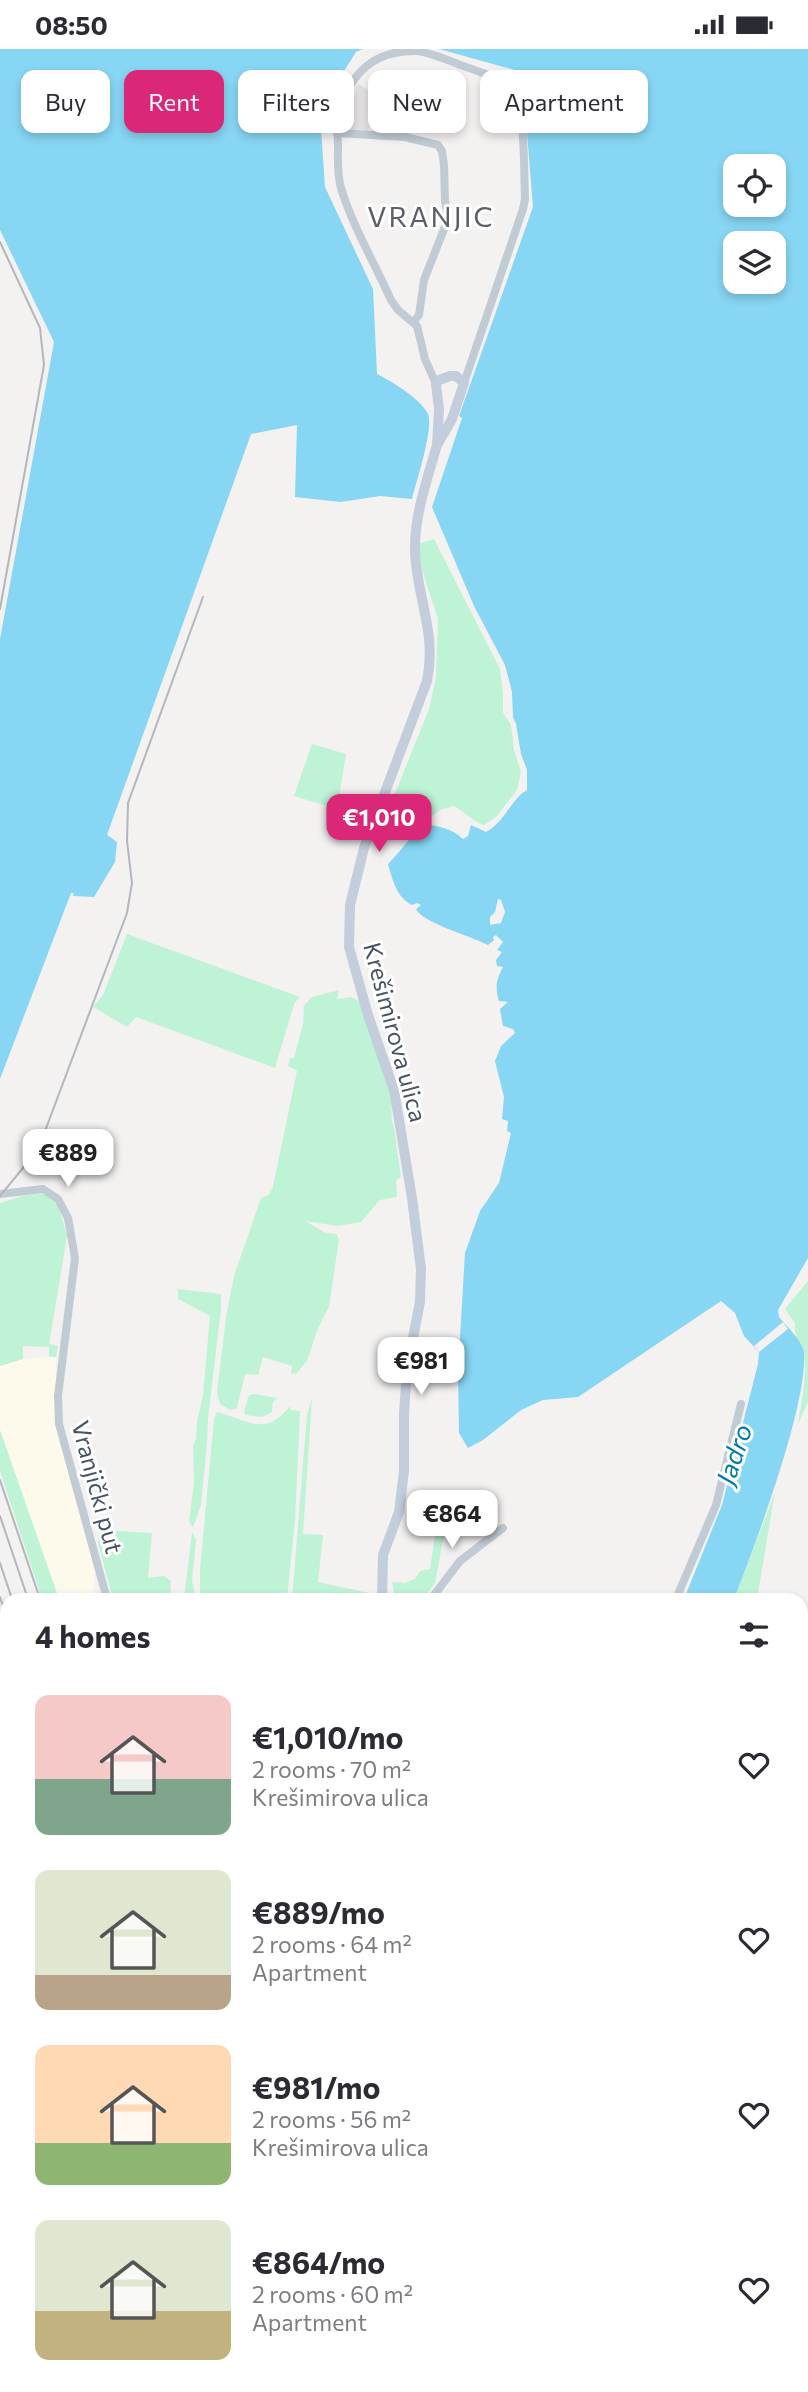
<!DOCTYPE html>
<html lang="en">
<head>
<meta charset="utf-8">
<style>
  body { margin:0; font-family:Commissioner,sans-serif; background:#f2f2f3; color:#2b2b33; height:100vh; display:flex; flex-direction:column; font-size:26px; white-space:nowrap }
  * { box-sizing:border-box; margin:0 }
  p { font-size:23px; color:#7c7c81 }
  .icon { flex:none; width:38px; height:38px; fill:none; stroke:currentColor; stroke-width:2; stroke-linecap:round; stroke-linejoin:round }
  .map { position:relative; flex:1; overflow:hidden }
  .sheet { position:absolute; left:0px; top:1544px; width:808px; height:800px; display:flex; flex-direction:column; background:#fff; border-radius:21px 21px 0 0; box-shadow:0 4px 10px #0003 }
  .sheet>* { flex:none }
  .top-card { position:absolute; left:21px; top:21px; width:766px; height:63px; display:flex; gap:14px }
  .buttons { position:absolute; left:723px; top:105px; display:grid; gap:14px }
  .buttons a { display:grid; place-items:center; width:63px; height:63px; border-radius:14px; background:#fff; box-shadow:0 4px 10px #0003; font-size:35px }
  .price { position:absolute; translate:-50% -60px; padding:0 16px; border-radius:14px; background:#fff; color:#222; font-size:23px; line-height:46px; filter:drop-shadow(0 2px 4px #0008) }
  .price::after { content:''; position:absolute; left:50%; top:42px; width:21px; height:16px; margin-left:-10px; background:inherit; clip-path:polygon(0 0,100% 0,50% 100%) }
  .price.current { background:#db2777; color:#fff }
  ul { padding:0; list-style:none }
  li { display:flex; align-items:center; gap:21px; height:175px; padding:0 35px }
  li span { display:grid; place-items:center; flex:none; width:196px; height:140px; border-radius:14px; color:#555 }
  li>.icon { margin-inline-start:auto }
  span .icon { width:84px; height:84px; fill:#fffc; stroke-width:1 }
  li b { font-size:30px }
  h2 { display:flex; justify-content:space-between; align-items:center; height:84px; padding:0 35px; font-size:30px }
  .tag { padding:0 24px; border-radius:14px; background:#fff; box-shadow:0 4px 10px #0003; font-size:24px; line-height:63px }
  .tag.current { background:#db2777; color:#fff }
  .status { display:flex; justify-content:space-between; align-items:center; height:49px; padding:0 35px; background:#fff; direction:ltr }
  .status svg { height:19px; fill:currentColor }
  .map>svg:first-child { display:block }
  .commercial { fill:#fefaeb }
  .education { fill:#e5e2e3 }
  .green { fill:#bef3d6 }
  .water { fill:#87d6f4; fill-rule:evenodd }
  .pier { fill:#f4f1f1 }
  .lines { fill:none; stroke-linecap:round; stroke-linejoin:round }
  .trunk-casing { stroke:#718aaf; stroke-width:16 }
  .minor { stroke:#c1cbd4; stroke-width:8 }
  .secondary { stroke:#c3cddb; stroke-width:10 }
  .primary { stroke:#afbed2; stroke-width:12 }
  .trunk { stroke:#9aaeca; stroke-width:14 }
  .rail { stroke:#b3b6bc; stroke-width:2 }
  .primary-bridge { stroke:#afbed2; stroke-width:12 }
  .labels { text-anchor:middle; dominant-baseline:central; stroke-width:6; stroke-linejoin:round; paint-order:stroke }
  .street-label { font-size:24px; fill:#475361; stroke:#fff }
  .water-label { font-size:26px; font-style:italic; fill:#027baa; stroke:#fff }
  .quarter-label { font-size:28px; letter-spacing:2px; fill:#5d6167; stroke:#fff }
</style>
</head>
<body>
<div class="status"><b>08:50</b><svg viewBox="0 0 49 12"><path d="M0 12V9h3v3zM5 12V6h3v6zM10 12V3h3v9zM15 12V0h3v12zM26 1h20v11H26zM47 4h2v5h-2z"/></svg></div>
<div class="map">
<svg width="808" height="2343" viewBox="0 0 808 2343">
  <rect width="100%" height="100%" fill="#f4f1f1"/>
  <g class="commercial">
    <polygon points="49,1308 56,1308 57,1379 95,1523 92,1550 58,1547 0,1381 0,1317 23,1310"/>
    <polygon points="0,1865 7,1872 7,1962 0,1958"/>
    <polygon points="0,2002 7,2005 7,2034 0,2034"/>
  </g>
  <polygon class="education" points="358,35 379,47 367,85 344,81"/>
  <g class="green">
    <path d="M 434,490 L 500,620 L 503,646 L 503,664 L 511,676 L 514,701 L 521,723 L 517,741 L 496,768 L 484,776 C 472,772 465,763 454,757 L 440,761 L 426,772 L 418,771 L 408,760 L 392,752 L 429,660 L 436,628 L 438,570 L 422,521 L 418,495 Z"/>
    <polygon points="312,695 346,705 337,760 294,747"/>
    <polygon points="127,885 300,948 294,955 275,1019 136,968 127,978 93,958 103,946"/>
    <polygon points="339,941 337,950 351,948 361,953 391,1046 392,1077 393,1072 401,1128 396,1132 397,1148 380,1151 361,1173 338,1177 305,1172 326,1184 336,1185 339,1190 329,1258 318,1279 307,1312 297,1324 291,1325 292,1317 263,1308 258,1326 245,1325 237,1359 230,1361 220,1355 217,1343 226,1268 234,1227 261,1149 270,1145 270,1138 272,1142 297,1022 288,1017 290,1009 294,1009 303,975 304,957 312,948"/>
    <polygon points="43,1145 54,1151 60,1162 67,1187 49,1295 58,1297 56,1308 49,1308 49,1298 23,1297 23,1310 0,1317 0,1154 26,1146"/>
    <path d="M 808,1232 L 808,1353 L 798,1375 C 801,1354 806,1334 805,1312 C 804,1298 793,1289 795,1274 L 785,1260 Z"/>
    <polygon points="178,1240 221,1245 221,1260 208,1369 207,1395 201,1456 193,1478 189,1473 194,1434 193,1396 196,1390 197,1373 203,1346 210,1267 178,1250"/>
    <polygon points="255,1345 277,1349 273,1353 272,1363 262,1368 246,1366 244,1363 249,1346"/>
    <polygon points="312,1349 303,1485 323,1486 318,1533 374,1545 375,1550 292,1550 307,1366"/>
    <path d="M 290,1357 L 291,1361 L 300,1362 L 295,1471 L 287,1550 L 203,1550 L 200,1541 L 200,1521 L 214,1370 L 217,1363 C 248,1371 265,1389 290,1357 Z"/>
    <polygon points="0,1381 58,1547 72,1550 42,1550 0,1422"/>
    <polygon points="775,1443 757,1550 734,1550"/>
    <polygon points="99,1481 152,1484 148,1529 164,1527 171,1532 170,1550 113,1550 98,1494"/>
    <polygon points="192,1483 196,1491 192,1532 196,1550 184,1550"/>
    <polygon points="435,1486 444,1486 435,1534 423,1550 395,1550 392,1533 405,1534 415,1530 420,1522 430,1520"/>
    <polygon points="808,1803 808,2031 802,2023 805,1922 803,1816"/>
    <polygon points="802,2077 808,2079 808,2130 802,2128"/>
    <polygon points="561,2336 625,2336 626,2343 585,2343 584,2338 564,2338 561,2343"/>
    <polygon points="747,2336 772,2336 779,2343 747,2343"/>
  </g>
  <g class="water">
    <path d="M 0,0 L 363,0 L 356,3 L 344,22 L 321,80 L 325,138 L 373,240 L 377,325 C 391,332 421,350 428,365 C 434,379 416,434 412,450 L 380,447 L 341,453 L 295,448 L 297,376 L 251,385 L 107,786 L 117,793 L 115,813 L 94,848 L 73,847 L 74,844 L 71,844 L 0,1030 L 0,590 L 54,293 L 0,181 Z"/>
    <path d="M 439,0 L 808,0 L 808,1209 L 778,1261 L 779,1268 C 787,1278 801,1290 804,1303 C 808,1356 755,1496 734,1550 L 684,1550 L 722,1456 L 758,1315 L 759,1303 L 744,1287 L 735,1264 L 721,1252 L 578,1348 L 543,1351 L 521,1361 L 483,1391 L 468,1399 L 459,1384 L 458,1322 L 465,1204 L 480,1162 L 499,1134 L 511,1084 L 507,1082 L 508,1072 L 502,1070 L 504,1048 L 495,1012 L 501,997 L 515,984 L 513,980 L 503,977 L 500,960 L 508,953 L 499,952 C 495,938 496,931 503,918 L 497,917 L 496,911 L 502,903 L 497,901 L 503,893 L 496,886 L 493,888 L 494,891 L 488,896 C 473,888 421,873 416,860 L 421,856 L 417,854 L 412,856 C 397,849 392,830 388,815 C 401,802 410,788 423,775 C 439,777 451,779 463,790 L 468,787 L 471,776 L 486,783 C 506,772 510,751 527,741 L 527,721 L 521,705 L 516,675 L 513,668 L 512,643 L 505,616 L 474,557 L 432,458 L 462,369 L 459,367 L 533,158 L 522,23 ZM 735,117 L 774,117 L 774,156 L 735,156 ZM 735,194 L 774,194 L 774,233 L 735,233 ZM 498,850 L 501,851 L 505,863 L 501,874 L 490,876 L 490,868 L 495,863 Z"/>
  </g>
  <polygon class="pier" points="783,1273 788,1280 759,1303 754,1297"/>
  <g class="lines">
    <defs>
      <g id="trunk">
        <polyline points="802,1731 808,1720"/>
        <polyline points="802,1804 808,1779"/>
        <polyline points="802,2060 808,2066"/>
        <polyline points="274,2343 305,2336"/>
        <polyline points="343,2343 448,2336"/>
      </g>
    </defs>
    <use href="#trunk" class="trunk-casing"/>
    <g class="minor">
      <polyline points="337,84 405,88 438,96 442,102 444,116 445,151 448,170 424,231 419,266 414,272"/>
      <path d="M 436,335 L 425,310 L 417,277 L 398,261 L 391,251 C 375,215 352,176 341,139 C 337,125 338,111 338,97 C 335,46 359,0 418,2 C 431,4 445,10 458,15 C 478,23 506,28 516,49 C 525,67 524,127 525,150 L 523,160 L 464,334"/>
      <polyline points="0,1145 43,1140 58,1150 68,1169 75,1209 58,1347 59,1375 107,1550"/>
      <polyline points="431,1550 460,1512 503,1479"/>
      <polyline points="676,1550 716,1456 741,1355"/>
      <polyline points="802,2242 808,2250"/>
      <polyline points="534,2336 537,2343"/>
    </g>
    <g class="secondary">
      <polygon points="450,327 456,327 464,334 452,370 437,396 439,360 436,335 439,331"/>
      <path d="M 382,1550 L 383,1506 L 399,1463 L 404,1422 L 404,1365 L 407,1320 L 420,1253 L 421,1220 L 412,1149 L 394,1041 L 368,966 L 349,898 L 350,856 L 364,799 L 427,632 C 437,584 417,549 415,503 C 414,467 427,431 437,396"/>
      <polyline points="802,2132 808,2134"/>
    </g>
    <g class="primary">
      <polyline points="0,1858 7,1866"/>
      <polyline points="0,1997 7,2000"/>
    </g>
    <use href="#trunk" class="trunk"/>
    <g class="rail">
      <polyline points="0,193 40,279 44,316 0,560"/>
      <polyline points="0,1147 31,1109 45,1082 127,864 132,834 127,792 128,754 203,548"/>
      <polyline points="0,1431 40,1550"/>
      <polyline points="0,1467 28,1550"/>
      <polyline points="0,1514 12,1550"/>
      <polyline points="0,1548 7,1569"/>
      <polyline points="802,1627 808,1609"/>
      <polyline points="0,1653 7,1661"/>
      <polyline points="0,1972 7,1975"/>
    </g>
    <polyline class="primary-bridge" points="276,2336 276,2343"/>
  </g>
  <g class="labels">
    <g class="street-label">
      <text transform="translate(396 983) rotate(75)">Krešimirova ulica</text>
      <text transform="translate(98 1438) rotate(75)">Vranjički put</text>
    </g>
    <g class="water-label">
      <text transform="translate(733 1405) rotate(-72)">Jadro</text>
    </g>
    <g class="quarter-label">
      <text x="431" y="167">VRANJIC</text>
    </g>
  </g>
</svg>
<div class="buttons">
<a><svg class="icon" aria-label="locate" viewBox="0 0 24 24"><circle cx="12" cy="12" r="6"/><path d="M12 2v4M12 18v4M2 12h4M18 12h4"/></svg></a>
<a><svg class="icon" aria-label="layers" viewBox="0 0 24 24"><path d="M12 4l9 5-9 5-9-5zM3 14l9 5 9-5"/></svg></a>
</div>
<b class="price current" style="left:379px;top:805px">€1,010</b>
<b class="price" style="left:68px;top:1140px">€889</b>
<b class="price" style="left:421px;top:1348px">€981</b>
<b class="price" style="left:452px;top:1501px">€864</b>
<div class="top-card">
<a class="tag">Buy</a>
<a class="tag current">Rent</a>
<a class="tag">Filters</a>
<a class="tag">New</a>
<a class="tag">Apartment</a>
</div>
<section class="sheet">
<h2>4 homes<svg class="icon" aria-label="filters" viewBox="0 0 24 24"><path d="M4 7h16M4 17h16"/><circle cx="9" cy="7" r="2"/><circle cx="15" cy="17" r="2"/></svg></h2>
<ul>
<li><span style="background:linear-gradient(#f6c9c9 60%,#7fa58c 0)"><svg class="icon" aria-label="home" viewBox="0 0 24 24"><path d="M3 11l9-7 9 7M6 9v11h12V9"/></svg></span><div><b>€1,010/mo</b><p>2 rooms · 70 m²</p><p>Krešimirova ulica</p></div><svg class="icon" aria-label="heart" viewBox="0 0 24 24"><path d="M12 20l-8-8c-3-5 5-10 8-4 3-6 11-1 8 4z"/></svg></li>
<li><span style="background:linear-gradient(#dfe7d0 75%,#b9a48a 0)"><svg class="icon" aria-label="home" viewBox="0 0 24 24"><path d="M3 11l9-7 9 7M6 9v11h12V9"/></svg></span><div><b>€889/mo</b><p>2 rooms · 64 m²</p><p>Apartment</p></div><svg class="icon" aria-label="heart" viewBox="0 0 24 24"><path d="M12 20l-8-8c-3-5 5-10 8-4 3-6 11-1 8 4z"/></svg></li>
<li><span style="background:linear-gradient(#ffd9b3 70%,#8fb573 0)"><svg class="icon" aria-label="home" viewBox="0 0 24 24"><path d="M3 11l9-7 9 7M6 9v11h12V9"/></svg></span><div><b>€981/mo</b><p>2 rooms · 56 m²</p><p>Krešimirova ulica</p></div><svg class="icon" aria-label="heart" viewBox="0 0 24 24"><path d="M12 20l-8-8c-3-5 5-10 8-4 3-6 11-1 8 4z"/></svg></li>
<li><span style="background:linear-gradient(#dfe7d0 65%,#c2b280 0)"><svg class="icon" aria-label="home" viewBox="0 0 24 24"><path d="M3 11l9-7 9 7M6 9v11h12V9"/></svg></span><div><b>€864/mo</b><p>2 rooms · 60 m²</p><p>Apartment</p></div><svg class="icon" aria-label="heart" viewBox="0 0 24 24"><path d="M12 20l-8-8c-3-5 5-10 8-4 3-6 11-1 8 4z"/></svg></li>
</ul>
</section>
</div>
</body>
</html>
